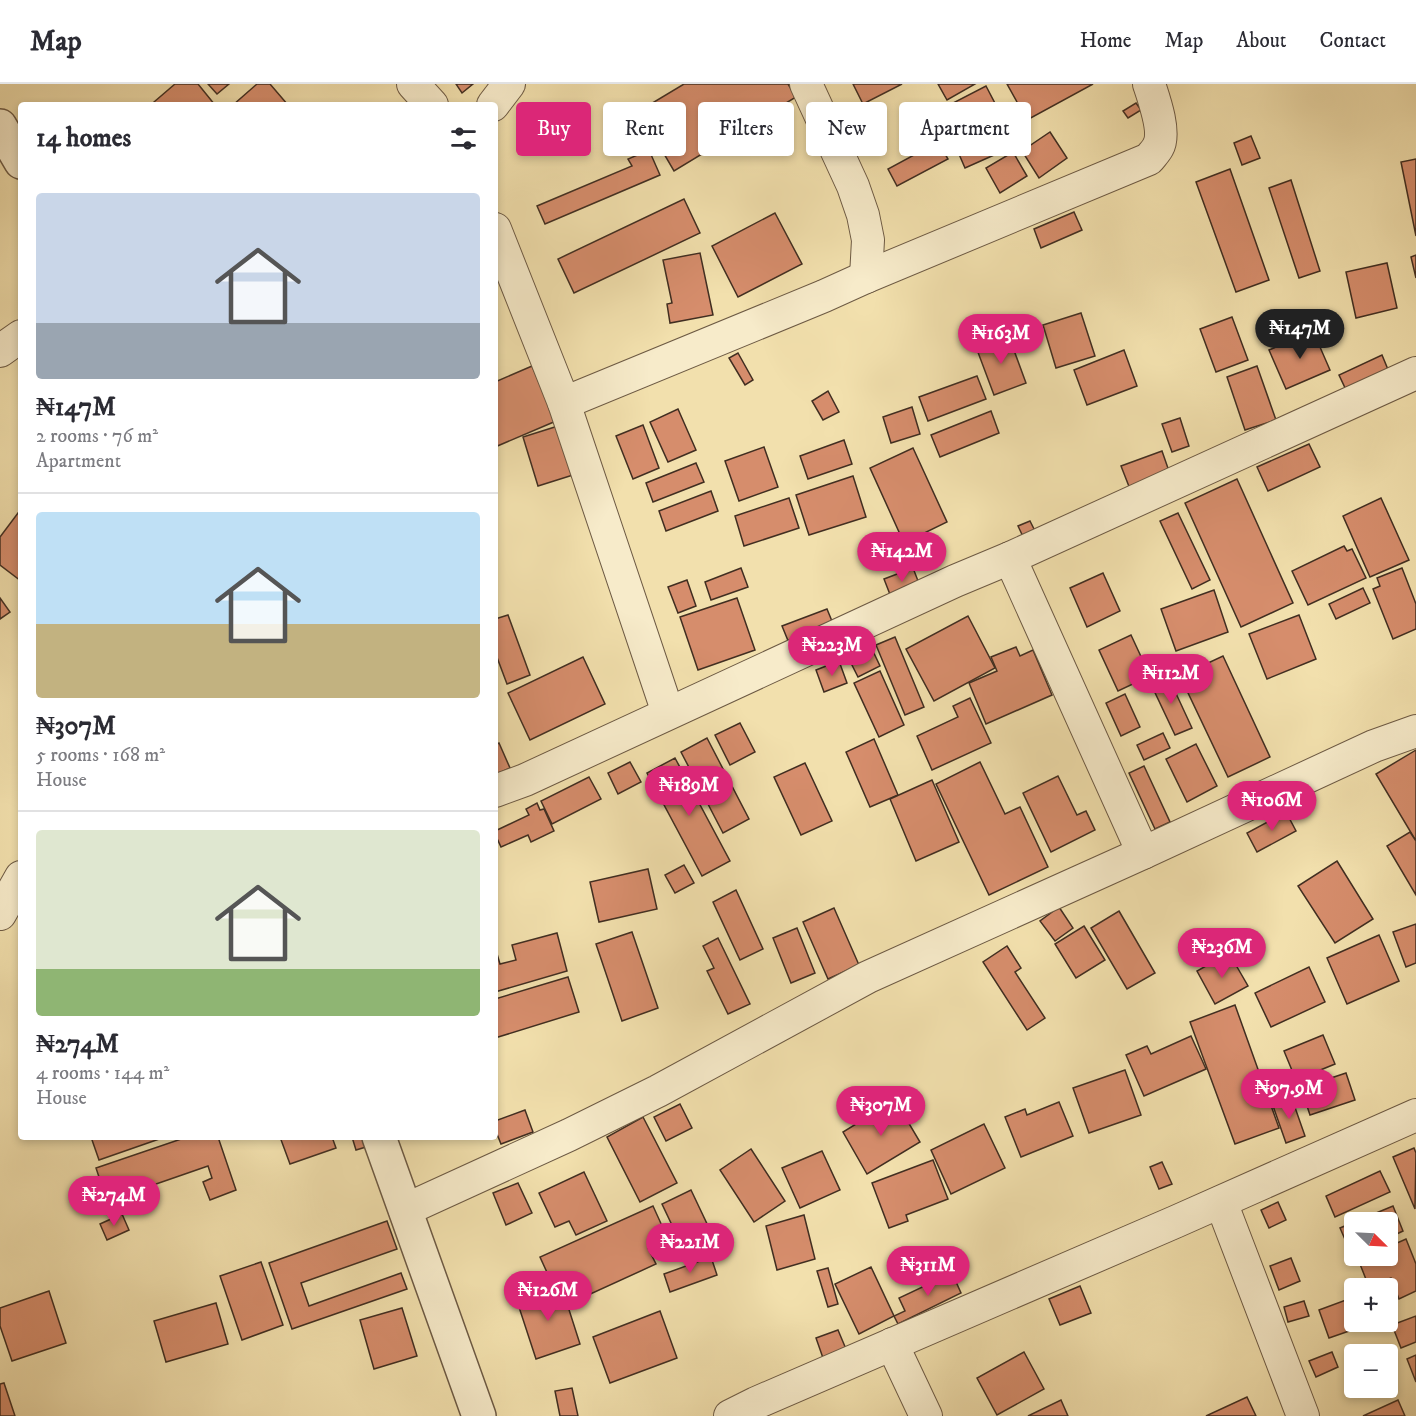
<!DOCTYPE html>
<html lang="en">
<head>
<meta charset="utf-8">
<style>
  body { margin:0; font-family:"IM FELL DW Pica",serif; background:#f2f2f3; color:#2b2b33; height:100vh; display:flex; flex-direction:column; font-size:22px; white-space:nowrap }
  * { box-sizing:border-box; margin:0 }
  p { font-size:20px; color:#7c7c81 }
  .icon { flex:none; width:33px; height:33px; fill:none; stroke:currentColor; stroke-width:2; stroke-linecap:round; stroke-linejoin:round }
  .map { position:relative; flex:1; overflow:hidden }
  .details { position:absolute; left:18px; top:18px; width:480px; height:1038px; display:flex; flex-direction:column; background:#fff; border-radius:6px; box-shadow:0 3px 9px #0003 }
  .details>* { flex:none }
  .guide { position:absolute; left:516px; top:18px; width:570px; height:54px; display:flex; gap:12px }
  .needle { width:39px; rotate:114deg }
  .tools { position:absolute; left:1344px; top:1128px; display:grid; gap:12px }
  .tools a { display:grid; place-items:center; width:54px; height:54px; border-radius:6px; background:#fff; box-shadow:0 3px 9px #0003; font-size:30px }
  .price { position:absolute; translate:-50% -51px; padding:0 14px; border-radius:21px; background:#db2777; color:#fff; font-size:20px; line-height:39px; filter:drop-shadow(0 2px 3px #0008) }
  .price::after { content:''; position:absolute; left:50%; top:36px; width:18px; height:14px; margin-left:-9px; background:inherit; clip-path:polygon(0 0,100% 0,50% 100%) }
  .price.active { background:#222; color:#fff }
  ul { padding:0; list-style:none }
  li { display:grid; align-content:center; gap:12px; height:318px; padding:0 18px }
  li+li { border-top:2px solid #e1e1e2 }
  li span { display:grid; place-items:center; height:186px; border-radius:6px; color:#555 }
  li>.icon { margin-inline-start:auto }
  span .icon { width:108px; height:108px; fill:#fffc; stroke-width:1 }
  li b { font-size:26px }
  h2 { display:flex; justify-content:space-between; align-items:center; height:72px; padding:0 18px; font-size:26px }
  .tag { padding:0 21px; border-radius:6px; background:#fff; box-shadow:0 3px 9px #0003; font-size:21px; line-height:54px }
  .tag.active { background:#db2777; color:#fff }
  header { display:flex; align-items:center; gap:36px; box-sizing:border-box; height:84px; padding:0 30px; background:#fff; border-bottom:2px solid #e1e1e2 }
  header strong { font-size:28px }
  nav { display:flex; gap:33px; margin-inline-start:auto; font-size:21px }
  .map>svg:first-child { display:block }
  .building { fill:#d68d6c; stroke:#412e21; stroke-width:1.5 }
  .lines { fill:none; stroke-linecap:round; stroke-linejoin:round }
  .minor-casing { stroke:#6d5a44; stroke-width:34 }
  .tertiary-casing { stroke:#6d5a44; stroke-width:36 }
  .minor { stroke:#f7ebca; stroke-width:32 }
  .tertiary { stroke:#f7ebca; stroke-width:33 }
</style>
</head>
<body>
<header>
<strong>Map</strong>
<nav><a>Home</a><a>Map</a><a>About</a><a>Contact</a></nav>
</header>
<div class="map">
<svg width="1416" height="1332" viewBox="0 0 1416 1332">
  <rect width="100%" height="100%" fill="#f2e0ad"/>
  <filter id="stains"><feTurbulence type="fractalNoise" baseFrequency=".00333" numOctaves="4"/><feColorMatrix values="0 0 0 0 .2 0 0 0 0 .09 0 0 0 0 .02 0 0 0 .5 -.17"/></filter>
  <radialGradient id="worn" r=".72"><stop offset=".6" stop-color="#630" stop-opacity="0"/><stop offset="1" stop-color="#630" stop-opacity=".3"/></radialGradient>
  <g class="building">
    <polygon points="175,0 198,0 215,21 157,21 154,18"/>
    <polygon points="208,0 229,0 217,10"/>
    <polygon points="257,0 270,0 288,21 233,21"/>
    <polygon points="456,0 473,0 462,9"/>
    <polygon points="684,0 788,0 796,13 674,87 639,27"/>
    <polygon points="853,0 902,0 863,20"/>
    <polygon points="938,0 975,0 947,16"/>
    <polygon points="1007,0 1093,0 1027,36"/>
    <polygon points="986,2 999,27 965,44 953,19"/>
    <polygon points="1136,19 1141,26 1128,34 1123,27"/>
    <polygon points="632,21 648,53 621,66 605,35"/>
    <polygon points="1002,40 1012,63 965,84 955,61"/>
    <polygon points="1050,48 1067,74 1039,94 1022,67"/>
    <polygon points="1251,52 1260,74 1242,81 1234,59"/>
    <polygon points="938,58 948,75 897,102 888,85"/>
    <polygon points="649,66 660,91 545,140 537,122 632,82 628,75"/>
    <polygon points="1013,68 1027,92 1000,109 986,84"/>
    <polygon points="1416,75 1416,152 1401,78"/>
    <polygon points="1230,85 1269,196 1236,208 1196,98"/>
    <polygon points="1291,96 1320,187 1299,194 1269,104"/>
    <polygon points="684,115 700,149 574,209 558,175"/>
    <polygon points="1074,128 1082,146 1041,164 1034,145"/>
    <polygon points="775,129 802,180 738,213 712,162"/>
    <polygon points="700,169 713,231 670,239 667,220 672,219 663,176"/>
    <polygon points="1416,171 1416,194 1411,173"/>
    <polygon points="1387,179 1397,224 1356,234 1346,188"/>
    <polygon points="1081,229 1095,272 1056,284 1043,241"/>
    <polygon points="1232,233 1248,276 1216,288 1200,245"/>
    <polygon points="1313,247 1330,286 1286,305 1269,266"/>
    <polygon points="1008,250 1026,299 994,311 976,263"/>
    <polygon points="1124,266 1137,302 1087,321 1074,286"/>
    <polygon points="738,269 753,296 745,301 729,274"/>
    <polygon points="1382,271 1389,288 1347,308 1339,291"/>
    <polygon points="532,282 556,337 495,363 495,298"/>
    <polygon points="1257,282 1276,336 1245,346 1227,293"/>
    <polygon points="977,292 986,315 928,337 919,313"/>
    <polygon points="828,307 839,328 823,336 812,317"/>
    <polygon points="912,323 920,350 891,359 883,333"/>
    <polygon points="678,325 696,366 668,378 650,338"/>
    <polygon points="991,327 999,349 940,373 931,351"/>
    <polygon points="1180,334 1189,362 1172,368 1162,340"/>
    <polygon points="643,341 659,384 633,395 616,352"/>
    <polygon points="558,342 573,391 538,402 523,353"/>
    <polygon points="844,356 852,380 808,395 800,372"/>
    <polygon points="1309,360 1320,383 1268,407 1257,383"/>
    <polygon points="764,363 778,403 739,417 725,377"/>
    <polygon points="913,364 947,438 904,459 870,384"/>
    <polygon points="1162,367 1170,390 1130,405 1121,382"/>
    <polygon points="696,379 704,398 653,418 646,399"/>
    <polygon points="853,392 866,433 809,451 796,411"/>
    <polygon points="1237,395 1293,519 1241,543 1185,419"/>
    <polygon points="711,407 718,427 666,447 659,427"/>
    <polygon points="789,414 799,444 744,462 735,432"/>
    <polygon points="1381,414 1409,476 1370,493 1343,432"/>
    <polygon points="21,425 21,497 0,481 0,453"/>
    <polygon points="1178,429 1210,496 1192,505 1160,437"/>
    <polygon points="1030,437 1038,453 1026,459 1018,442"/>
    <polygon points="1344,462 1347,467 1352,465 1366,494 1308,521 1292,487"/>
    <polygon points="741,484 748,503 711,516 705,498"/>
    <polygon points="913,484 920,502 891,513 884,495"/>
    <polygon points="1402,484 1416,520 1416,545 1393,555 1373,505 1380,502 1377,494"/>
    <polygon points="1103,489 1120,527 1087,543 1070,504"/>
    <polygon points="687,496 696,522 678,529 668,503"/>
    <polygon points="1363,504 1370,519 1336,535 1329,520"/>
    <polygon points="1214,506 1228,548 1176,567 1161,525"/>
    <polygon points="0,514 10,528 0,535"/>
    <polygon points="737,514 755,566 698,586 680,533"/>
    <polygon points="827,525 834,542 789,559 782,542"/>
    <polygon points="508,531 530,591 507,600 495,568 495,535"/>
    <polygon points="1299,531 1316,575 1267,595 1249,550"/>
    <polygon points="968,532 995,584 934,617 906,565"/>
    <polygon points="1131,551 1150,592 1118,607 1099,566"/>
    <polygon points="895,553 924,623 905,631 876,561"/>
    <polygon points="871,563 880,582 858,593 848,573"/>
    <polygon points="1016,563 1020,572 1033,566 1052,611 986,640 969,599 997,587 991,573"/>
    <polygon points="1223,572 1270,673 1228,693 1180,592"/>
    <polygon points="583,573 605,620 530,656 508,609"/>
    <polygon points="839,577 847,599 824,608 816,586"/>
    <polygon points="880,587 904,641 879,653 854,599"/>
    <polygon points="1167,590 1192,644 1175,651 1150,598"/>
    <polygon points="1125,610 1140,643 1121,652 1106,619"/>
    <polygon points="970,614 991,659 932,686 917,652 958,633 953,622"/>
    <polygon points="740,639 755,668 730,681 715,651"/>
    <polygon points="1163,649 1170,664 1144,676 1137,661"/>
    <polygon points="707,654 749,735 723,749 681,668"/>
    <polygon points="874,655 898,711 870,723 846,668"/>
    <polygon points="499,659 510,684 495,691 495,661"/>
    <polygon points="1196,660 1217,702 1187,718 1166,675"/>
    <polygon points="1416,666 1416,757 1376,690"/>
    <polygon points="675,674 730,777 702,792 647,689"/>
    <polygon points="630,678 641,698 618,710 608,689"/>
    <polygon points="980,678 1005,730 1020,723 1048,783 989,811 936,700"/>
    <polygon points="805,679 832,737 801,751 774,693"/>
    <polygon points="1144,682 1170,738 1155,745 1129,689"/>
    <polygon points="1058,692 1077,731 1086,727 1095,746 1051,768 1023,709"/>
    <polygon points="589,693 601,715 552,740 541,717"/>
    <polygon points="932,696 959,758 916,777 890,715"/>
    <polygon points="537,719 540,726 544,725 554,747 531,758 528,751 501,763 495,750 495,747 529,731 526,725"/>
    <polygon points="1286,728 1296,747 1257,768 1247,749"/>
    <polygon points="1410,748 1416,757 1416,811 1387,762"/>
    <polygon points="1337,777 1373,835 1335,859 1298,802"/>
    <polygon points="684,781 694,799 675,809 665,791"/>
    <polygon points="648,785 657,825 599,838 590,798"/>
    <polygon points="736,806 763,865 740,876 713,818"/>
    <polygon points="1059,823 1073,844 1055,857 1040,837"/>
    <polygon points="834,824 859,881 828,895 803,838"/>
    <polygon points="1119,827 1155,889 1127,905 1091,844"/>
    <polygon points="1416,840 1416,879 1406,883 1393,848"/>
    <polygon points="1084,842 1105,876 1076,894 1055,860"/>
    <polygon points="797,844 815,889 791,899 773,854"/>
    <polygon points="632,848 658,924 622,937 596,860"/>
    <polygon points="557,849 567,887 495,908 495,863 500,880 516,876 512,861"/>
    <polygon points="1379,851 1399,897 1347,920 1327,874"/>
    <polygon points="718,854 750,920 728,930 707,887 714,884 703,862"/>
    <polygon points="1007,862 1021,884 1015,888 1045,934 1027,946 983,878"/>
    <polygon points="1229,869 1248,902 1215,920 1197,887"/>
    <polygon points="1309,883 1325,918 1271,943 1255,909"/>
    <polygon points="568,893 579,928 495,954 495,915"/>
    <polygon points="1235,921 1279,1044 1235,1060 1190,938"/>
    <polygon points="1323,951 1335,980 1296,996 1284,967"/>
    <polygon points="1191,952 1206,985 1144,1012 1126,971 1147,962 1151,970"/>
    <polygon points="1125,986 1141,1031 1089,1049 1073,1004"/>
    <polygon points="1346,989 1355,1016 1310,1031 1301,1004"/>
    <polygon points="1291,1012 1305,1052 1286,1059 1272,1019"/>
    <polygon points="895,1016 920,1058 867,1090 843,1048"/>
    <polygon points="1059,1018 1073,1052 1021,1073 1005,1033 1025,1025 1027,1031"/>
    <polygon points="680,1020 692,1044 666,1057 654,1033"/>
    <polygon points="525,1026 533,1048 501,1060 495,1045 495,1037"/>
    <polygon points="643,1033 677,1099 640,1118 607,1053"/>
    <polygon points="984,1040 1005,1084 951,1110 931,1066"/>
    <polygon points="91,1053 165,1053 99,1076"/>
    <polygon points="187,1053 218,1053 236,1106 210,1116 203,1098 212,1094 208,1082 107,1117 96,1084"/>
    <polygon points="280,1053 332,1053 336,1064 290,1080"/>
    <polygon points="352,1053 374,1053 376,1060 356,1066"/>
    <polygon points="1414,1064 1416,1069 1415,1125 1393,1073"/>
    <polygon points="751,1065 785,1117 754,1138 720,1086"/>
    <polygon points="822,1067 840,1106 800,1124 782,1084"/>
    <polygon points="933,1076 948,1115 906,1131 908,1137 889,1144 872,1099"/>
    <polygon points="1162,1078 1172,1100 1159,1105 1150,1083"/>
    <polygon points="1380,1087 1390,1108 1335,1133 1326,1112"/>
    <polygon points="584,1088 607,1137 576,1151 569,1137 555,1143 539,1109"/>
    <polygon points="518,1099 532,1129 506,1141 493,1109"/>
    <polygon points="691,1106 718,1163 689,1177 662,1120"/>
    <polygon points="1278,1118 1286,1136 1269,1144 1261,1126"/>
    <polygon points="653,1122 668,1155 648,1164 656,1180 586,1212 578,1195 555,1206 540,1173"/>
    <polygon points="1393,1122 1403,1147 1388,1154 1388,1138 1354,1138 1354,1168 1351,1169 1340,1144"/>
    <polygon points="122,1130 129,1146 107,1156 100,1140"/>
    <polygon points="804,1131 815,1175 777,1186 766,1142"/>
    <polygon points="387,1137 397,1165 301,1199 309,1222 401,1189 407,1205 292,1245 269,1179"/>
    <polygon points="1406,1155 1416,1180 1416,1207 1399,1215 1391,1194 1369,1203 1358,1175 1366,1172 1388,1172 1388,1163"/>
    <polygon points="711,1173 717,1191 670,1208 664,1190"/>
    <polygon points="1291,1174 1300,1197 1279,1206 1270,1182"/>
    <polygon points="261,1178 283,1241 242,1256 220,1192"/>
    <polygon points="871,1183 894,1232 859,1250 835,1200"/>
    <polygon points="828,1184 838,1220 828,1223 817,1187"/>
    <polygon points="952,1189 961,1209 898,1240 894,1232 905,1227 899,1214"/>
    <polygon points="551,1202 554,1210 563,1207 580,1260 536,1275 516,1214"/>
    <polygon points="1080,1202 1091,1229 1060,1241 1049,1215"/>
    <polygon points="49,1207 66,1259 12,1277 0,1242 0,1224"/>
    <polygon points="1354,1213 1354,1238 1375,1238 1329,1254 1319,1226"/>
    <polygon points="1304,1217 1309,1232 1288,1238 1284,1223"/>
    <polygon points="216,1219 228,1260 166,1278 154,1237"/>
    <polygon points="402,1224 417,1272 374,1285 360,1236"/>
    <polygon points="660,1227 677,1274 610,1299 593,1253"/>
    <polygon points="1416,1232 1416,1258 1401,1264 1392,1241"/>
    <polygon points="838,1246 846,1265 823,1274 816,1254"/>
    <polygon points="1024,1268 1044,1305 997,1331 977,1294"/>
    <polygon points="1332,1268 1338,1283 1316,1293 1309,1277"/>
    <polygon points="1416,1271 1416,1298 1407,1275"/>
    <polygon points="4,1299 15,1332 0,1332 0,1300"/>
    <polygon points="572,1304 578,1332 560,1332 555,1307"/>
    <polygon points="1247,1313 1256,1332 1206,1332"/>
    <polygon points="1061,1316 1068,1332 1028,1332"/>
    <polygon points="1398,1316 1405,1332 1363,1332"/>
  </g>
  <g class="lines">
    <defs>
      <g id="minor">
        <polyline points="413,0 432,21"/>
        <polyline points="806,0 853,102 863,131 868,156 866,193"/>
        <polyline points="493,21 509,0"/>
        <polyline points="495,145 564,319 668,629"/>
        <polyline points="0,267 21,252"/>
        <path d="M 564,319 L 824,212 L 866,193 L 1149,75 C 1152,71 1156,67 1158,63 C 1166,49 1154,15 1149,0"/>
        <polyline points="1010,474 1143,769"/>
        <polyline points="495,707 525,696 955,497 1010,474 1416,289"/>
        <polyline points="0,830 21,793"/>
        <polyline points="1221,1118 1303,1332"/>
        <polyline points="405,1126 569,1051 658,1007 868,893 1143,769 1374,662 1416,647"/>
        <polyline points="892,1260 926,1332"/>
        <polyline points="730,1332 756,1319 1175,1138 1416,1031"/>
      </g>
      <g id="tertiary">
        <polyline points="0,42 21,78"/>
        <polyline points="379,1053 479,1332"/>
      </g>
    </defs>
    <use href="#minor" class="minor-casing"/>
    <use href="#tertiary" class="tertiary-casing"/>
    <use href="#minor" class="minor"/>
    <use href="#tertiary" class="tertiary"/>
  </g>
  <rect width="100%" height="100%" filter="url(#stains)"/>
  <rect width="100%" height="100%" fill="url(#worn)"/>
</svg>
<div class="tools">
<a><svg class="needle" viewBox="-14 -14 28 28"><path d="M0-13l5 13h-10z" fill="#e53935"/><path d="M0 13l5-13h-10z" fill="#7c7c81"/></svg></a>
<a>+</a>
<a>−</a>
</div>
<b class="price active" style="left:1300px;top:276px">₦147M</b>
<b class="price" style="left:1001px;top:281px">₦163M</b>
<b class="price" style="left:902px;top:499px">₦142M</b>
<b class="price" style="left:832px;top:593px">₦223M</b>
<b class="price" style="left:1171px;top:621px">₦112M</b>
<b class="price" style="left:689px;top:733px">₦189M</b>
<b class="price" style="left:1272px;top:748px">₦106M</b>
<b class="price" style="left:1222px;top:895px">₦236M</b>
<b class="price" style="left:1289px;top:1036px">₦97.9M</b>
<b class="price" style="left:881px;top:1053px">₦307M</b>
<b class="price" style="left:114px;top:1143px">₦274M</b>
<b class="price" style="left:690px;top:1190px">₦221M</b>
<b class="price" style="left:928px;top:1213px">₦311M</b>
<b class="price" style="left:548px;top:1238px">₦126M</b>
<div class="guide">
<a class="tag active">Buy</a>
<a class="tag">Rent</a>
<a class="tag">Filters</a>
<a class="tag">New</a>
<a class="tag">Apartment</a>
</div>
<section class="details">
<h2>14 homes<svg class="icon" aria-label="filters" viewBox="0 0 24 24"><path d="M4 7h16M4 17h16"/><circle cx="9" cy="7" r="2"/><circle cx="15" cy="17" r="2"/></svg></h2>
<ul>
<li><span style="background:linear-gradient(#c9d6e8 70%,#9aa5b1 0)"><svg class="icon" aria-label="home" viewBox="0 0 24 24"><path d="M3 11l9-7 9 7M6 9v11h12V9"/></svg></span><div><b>₦147M</b><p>2 rooms · 76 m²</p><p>Apartment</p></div></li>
<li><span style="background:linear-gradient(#bfe0f5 60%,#c2b280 0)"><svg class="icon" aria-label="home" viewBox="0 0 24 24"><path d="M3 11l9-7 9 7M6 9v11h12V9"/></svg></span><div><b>₦307M</b><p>5 rooms · 168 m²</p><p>House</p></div></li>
<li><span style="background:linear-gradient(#dfe7d0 75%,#8fb573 0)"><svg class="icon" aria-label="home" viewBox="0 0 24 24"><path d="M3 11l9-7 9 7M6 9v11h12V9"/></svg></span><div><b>₦274M</b><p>4 rooms · 144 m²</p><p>House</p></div></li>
</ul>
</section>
</div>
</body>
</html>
